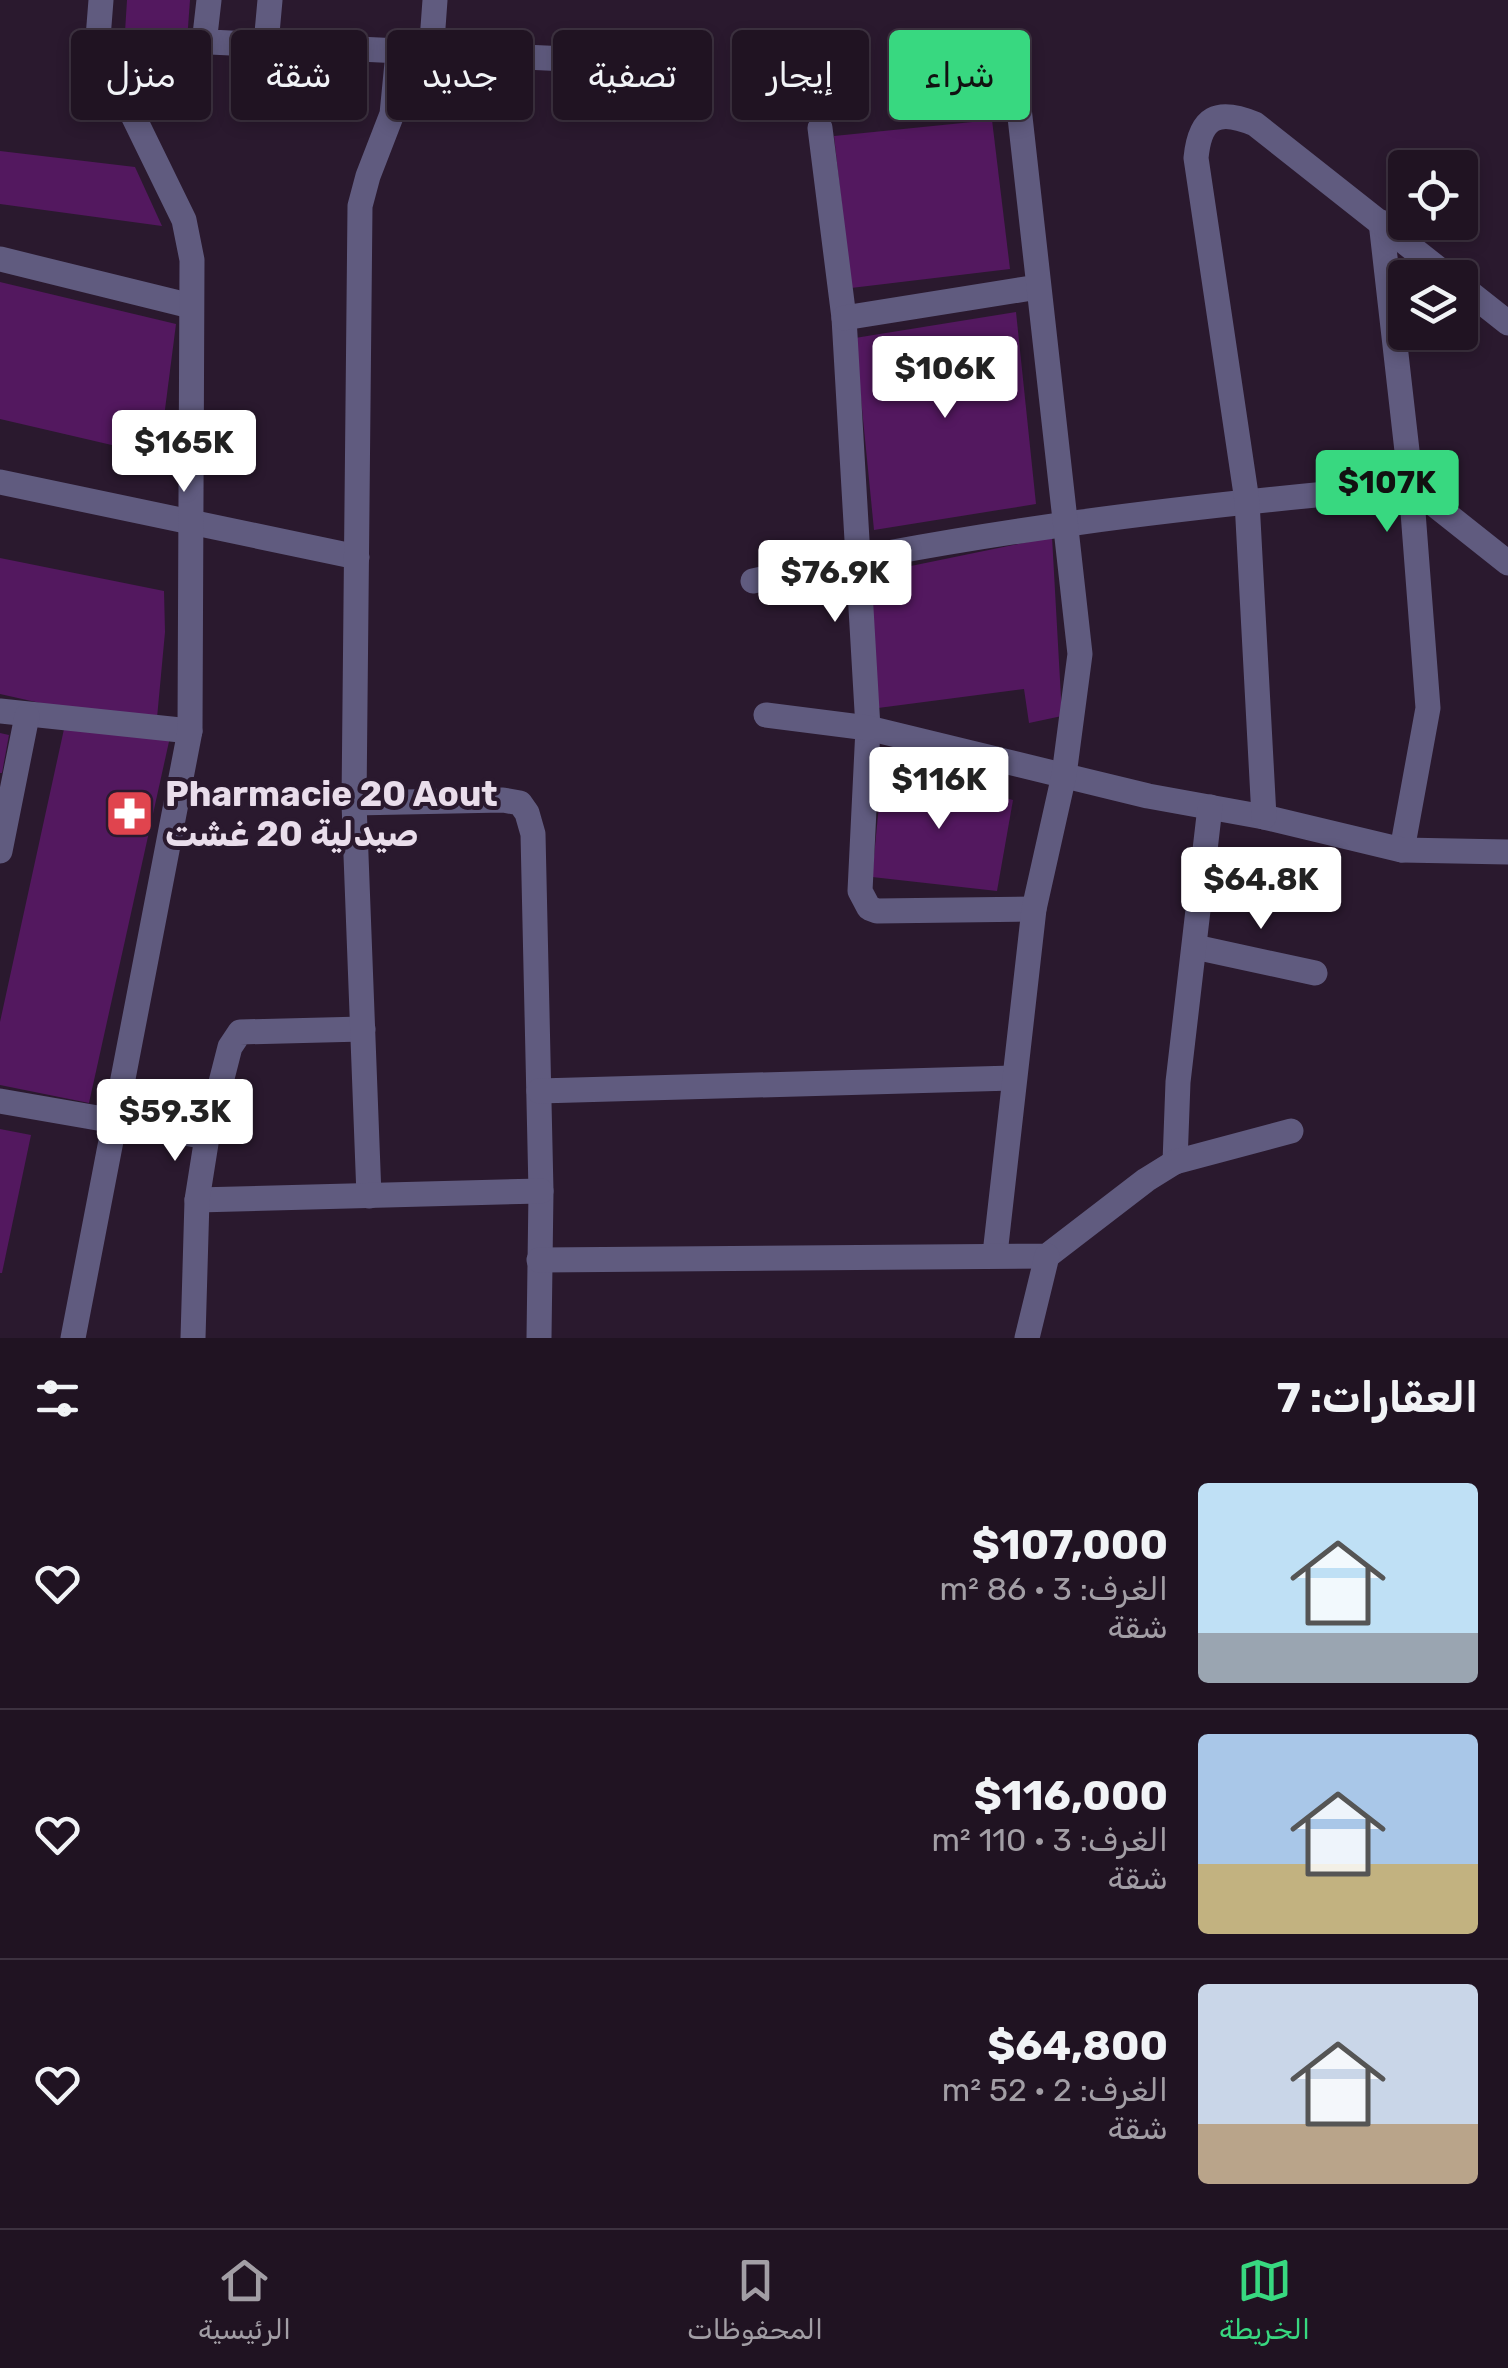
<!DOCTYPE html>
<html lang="ar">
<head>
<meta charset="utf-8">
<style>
  body { margin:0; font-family:Rubik,"Noto Sans Arabic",sans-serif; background:#2d202f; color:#f1f3f6; direction:rtl; height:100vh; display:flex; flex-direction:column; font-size:38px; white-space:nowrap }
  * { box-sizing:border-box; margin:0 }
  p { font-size:32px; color:#a29ea5 }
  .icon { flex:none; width:55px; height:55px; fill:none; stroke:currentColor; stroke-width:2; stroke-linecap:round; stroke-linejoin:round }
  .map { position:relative; height:1338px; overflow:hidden; direction:ltr }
  .side { display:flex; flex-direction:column; background:#201322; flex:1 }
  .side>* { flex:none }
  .guide { position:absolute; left:30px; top:30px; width:1000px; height:90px; direction:rtl; display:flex; gap:20px }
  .fabs { position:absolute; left:1388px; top:150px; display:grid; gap:20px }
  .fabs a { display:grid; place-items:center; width:90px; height:90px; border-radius:10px; background:#201322; box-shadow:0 5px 15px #0003,0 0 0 2px #3d3240; font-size:50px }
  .price { position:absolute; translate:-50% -85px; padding:0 22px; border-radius:10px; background:#fff; color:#222; font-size:32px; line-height:65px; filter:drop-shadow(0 2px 5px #0008) }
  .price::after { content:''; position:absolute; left:50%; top:60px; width:30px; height:22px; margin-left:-15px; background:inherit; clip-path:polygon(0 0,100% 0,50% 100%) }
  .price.current { background:#38d880; color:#111 }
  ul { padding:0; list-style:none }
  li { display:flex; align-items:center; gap:30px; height:250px; padding:0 30px }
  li+li { border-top:2px solid #3d3240 }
  li span { display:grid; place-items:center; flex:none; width:280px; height:200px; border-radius:10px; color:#555 }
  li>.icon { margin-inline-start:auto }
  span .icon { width:120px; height:120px; fill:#fffc; stroke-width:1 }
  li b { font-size:42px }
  h2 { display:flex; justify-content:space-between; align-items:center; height:120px; padding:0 30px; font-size:42px }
  .pill { padding:0 35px; border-radius:10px; background:#201322; box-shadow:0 5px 15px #0003,0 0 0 2px #3d3240; font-size:35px; line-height:90px }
  .pill.current { background:#38d880; color:#111 }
  .tab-bar { display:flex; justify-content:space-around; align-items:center; height:140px; border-top:2px solid #3d3240; background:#201322; font-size:28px; color:#a29ea5 }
  .tab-bar a { display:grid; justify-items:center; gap:5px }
  .tab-bar .current { color:#38d880 }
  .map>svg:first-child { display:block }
  .building { fill:#53185f }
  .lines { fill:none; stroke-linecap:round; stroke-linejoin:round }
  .street { stroke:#605b7f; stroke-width:25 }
  .labels { text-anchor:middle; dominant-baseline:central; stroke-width:8; stroke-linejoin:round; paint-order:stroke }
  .poi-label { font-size:35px; font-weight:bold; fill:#e9ddeb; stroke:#2a192e; text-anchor:start }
</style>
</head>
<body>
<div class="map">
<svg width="1508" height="1338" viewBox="0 0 1508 1338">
  <rect width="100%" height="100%" fill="#2a192e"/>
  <g class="building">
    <polygon points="127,0 190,0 187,41 125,32"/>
    <polygon points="992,120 1010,269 851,288 834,136"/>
    <polygon points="0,151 135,167 162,226 0,204"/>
    <polygon points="0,282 176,324 159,456 0,419"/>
    <polygon points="1016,312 1036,504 874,530 855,338"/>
    <polygon points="1052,537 1062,716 1029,723 1024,689 878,708 867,575"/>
    <polygon points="0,558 164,591 165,632 157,718 85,713 0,694"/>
    <polygon points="64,729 170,737 89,1103 0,1085 0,1022"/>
    <polygon points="0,733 9,735 2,773 0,773"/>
    <polygon points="883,764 1013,800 997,891 872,877"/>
    <polygon points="0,1129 31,1135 2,1273 0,1273"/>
  </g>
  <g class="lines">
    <g class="street">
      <polyline points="209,0 205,35 210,42 567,59"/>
      <polyline points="266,44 270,0"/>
      <polyline points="431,55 435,0"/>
      <polyline points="820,128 844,318 868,728 860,891 869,908 877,911 1034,909"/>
      <polyline points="1381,222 1411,486 1428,708 1402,850"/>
      <polyline points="0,259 191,306"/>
      <polyline points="1460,285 1508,323"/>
      <polyline points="844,318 1038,287"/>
      <polyline points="0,482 357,557"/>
      <path d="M 753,581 C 971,531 1188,506 1411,486 L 1508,563"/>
      <polyline points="0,711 190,731"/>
      <polyline points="766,715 868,728 1148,796 1264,817 1402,850 1508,852"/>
      <polyline points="354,803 503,800 520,803 527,813 533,834 541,1191 539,1338"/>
      <path d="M 1264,817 L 1247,501 L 1196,158 C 1200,117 1217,108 1255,124 L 1450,278"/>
      <polyline points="0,851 27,716"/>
      <polyline points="1195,947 1315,973"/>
      <polyline points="539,1091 1013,1078"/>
      <polyline points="0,1101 207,1137 230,1047 240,1032 363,1029"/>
      <polyline points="1175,1162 1178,1082 1210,807"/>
      <polyline points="369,1196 354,803 360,206 368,176 392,114 398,53"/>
      <polyline points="197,1200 541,1191"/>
      <polyline points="995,1254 1034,909 1064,775 1080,654 1019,108"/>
      <polyline points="539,1260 1047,1256 1146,1180 1175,1162 1291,1131"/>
      <polyline points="73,1338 190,731 192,260 184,220 101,50 98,38 101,0"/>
      <polyline points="193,1338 197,1200 207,1137"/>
      <polyline points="1027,1338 1047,1256"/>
    </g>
  </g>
  <defs>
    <symbol id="pharmacy-square" viewBox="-11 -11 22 22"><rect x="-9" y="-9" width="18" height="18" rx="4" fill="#e0444e" stroke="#2a192e"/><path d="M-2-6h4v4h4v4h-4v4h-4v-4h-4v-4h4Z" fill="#fff"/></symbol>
  </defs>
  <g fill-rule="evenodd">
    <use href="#pharmacy-square" x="102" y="786" width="55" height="55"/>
  </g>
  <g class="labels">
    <g class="poi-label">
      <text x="165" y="794">Pharmacie 20 Aout<tspan x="165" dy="40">صيدلية 20 غشت</tspan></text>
    </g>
  </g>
</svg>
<div class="fabs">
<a><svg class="icon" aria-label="locate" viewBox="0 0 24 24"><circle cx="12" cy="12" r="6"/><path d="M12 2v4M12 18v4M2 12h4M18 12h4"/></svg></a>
<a><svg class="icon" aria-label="layers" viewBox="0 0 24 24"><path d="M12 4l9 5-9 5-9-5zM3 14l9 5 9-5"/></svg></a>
</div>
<b class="price" style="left:945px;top:421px">$106K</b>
<b class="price" style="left:184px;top:495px">$165K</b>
<b class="price current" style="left:1387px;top:535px">$107K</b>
<b class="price" style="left:835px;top:625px">$76.9K</b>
<b class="price" style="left:939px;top:832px">$116K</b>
<b class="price" style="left:1261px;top:932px">$64.8K</b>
<b class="price" style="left:175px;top:1164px">$59.3K</b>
<div class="guide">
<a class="pill current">شراء</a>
<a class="pill">إيجار</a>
<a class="pill">تصفية</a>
<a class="pill">جديد</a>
<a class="pill">شقة</a>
<a class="pill">منزل</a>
</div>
</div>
<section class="side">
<h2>العقارات: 7<svg class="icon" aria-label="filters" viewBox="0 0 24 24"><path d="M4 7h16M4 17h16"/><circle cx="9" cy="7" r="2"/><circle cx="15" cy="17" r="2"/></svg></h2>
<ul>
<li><span style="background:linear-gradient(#bfe0f5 75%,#9aa5b1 0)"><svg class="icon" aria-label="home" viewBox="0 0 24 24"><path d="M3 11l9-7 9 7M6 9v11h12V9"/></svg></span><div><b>$107,000</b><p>الغرف: 3 · 86 m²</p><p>شقة</p></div><svg class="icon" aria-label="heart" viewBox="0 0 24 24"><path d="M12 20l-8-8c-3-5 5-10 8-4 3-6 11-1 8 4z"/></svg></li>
<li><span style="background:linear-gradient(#a9c7e8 65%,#c2b280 0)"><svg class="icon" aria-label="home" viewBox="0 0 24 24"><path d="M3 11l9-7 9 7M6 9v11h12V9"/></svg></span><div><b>$116,000</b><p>الغرف: 3 · 110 m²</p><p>شقة</p></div><svg class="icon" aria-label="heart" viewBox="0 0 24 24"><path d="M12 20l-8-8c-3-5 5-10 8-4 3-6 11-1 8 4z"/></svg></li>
<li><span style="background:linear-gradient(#c9d6e8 70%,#b9a48a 0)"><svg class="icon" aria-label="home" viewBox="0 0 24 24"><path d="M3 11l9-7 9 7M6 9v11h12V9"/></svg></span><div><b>$64,800</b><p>الغرف: 2 · 52 m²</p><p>شقة</p></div><svg class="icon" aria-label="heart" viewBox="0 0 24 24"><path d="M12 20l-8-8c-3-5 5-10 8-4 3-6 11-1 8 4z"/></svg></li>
</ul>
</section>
<nav class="tab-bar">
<a class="current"><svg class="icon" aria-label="map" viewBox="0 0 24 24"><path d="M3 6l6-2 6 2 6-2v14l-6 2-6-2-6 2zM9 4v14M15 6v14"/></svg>الخريطة</a>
<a><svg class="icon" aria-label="saved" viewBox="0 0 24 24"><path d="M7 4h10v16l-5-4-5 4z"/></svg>المحفوظات</a>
<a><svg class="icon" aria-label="home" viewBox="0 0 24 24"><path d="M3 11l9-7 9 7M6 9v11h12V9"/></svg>الرئيسية</a>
</nav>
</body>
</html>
